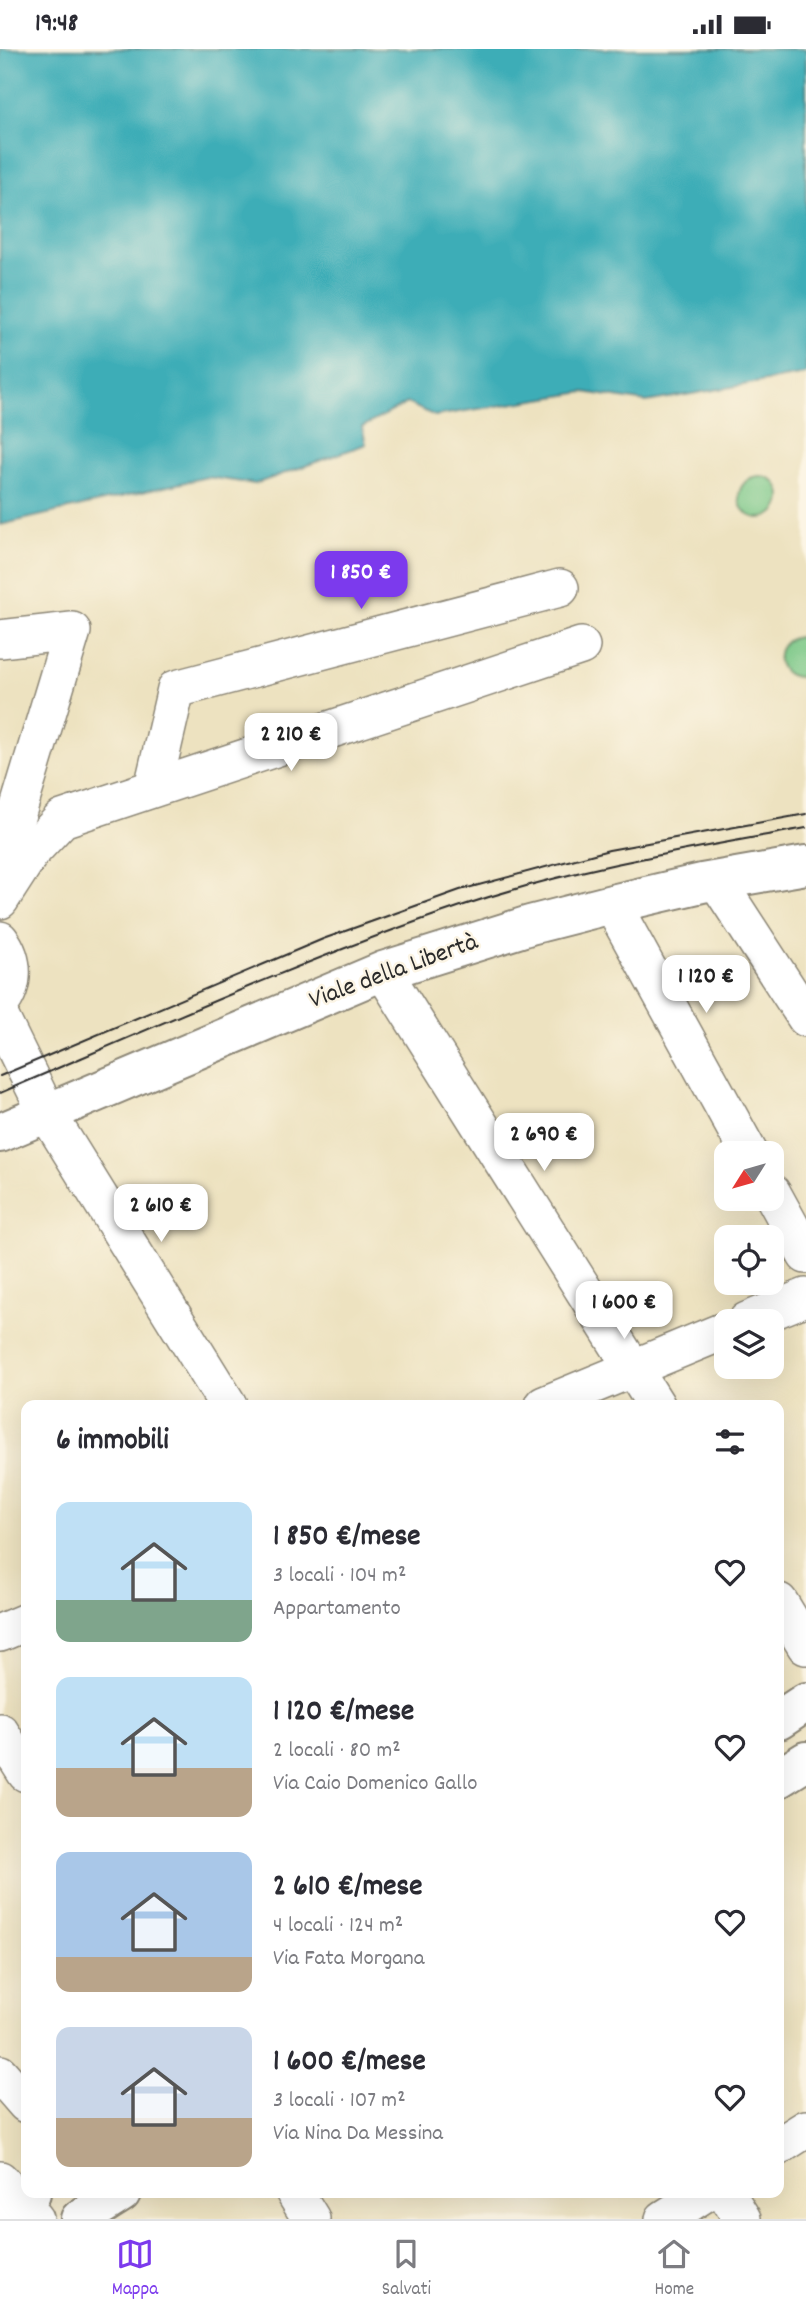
<!DOCTYPE html>
<html lang="it">
<head>
<meta charset="utf-8">
<style>
  body { margin:0; font-family:Dekko,sans-serif; background:#f7f7f7; color:#2b2b33; height:100vh; display:flex; flex-direction:column; font-size:26px; white-space:nowrap }
  * { box-sizing:border-box; margin:0 }
  p { font-size:23px; color:#7c7c81 }
  .icon { flex:none; width:38px; height:38px; fill:none; stroke:currentColor; stroke-width:2; stroke-linecap:round; stroke-linejoin:round }
  .map { position:relative; flex:1; overflow:hidden }
  .details { position:absolute; left:21px; top:1351px; width:763px; height:798px; display:flex; flex-direction:column; background:#fff; border-radius:14px; box-shadow:0 7px 28px #0002 }
  .details>* { flex:none }
  .needle { width:46px; rotate:233deg }
  .buttons { position:absolute; left:714px; top:1092px; display:grid; gap:14px }
  .buttons a { display:grid; place-items:center; width:70px; height:70px; border-radius:14px; background:#fff; box-shadow:0 7px 28px #0002; font-size:35px }
  .price { position:absolute; translate:-50% -60px; padding:0 16px; border-radius:14px; background:#fff; color:#222; font-size:23px; line-height:46px; filter:drop-shadow(0 2px 4px #0008) }
  .price::after { content:''; position:absolute; left:50%; top:42px; width:21px; height:16px; margin-left:-10px; background:inherit; clip-path:polygon(0 0,100% 0,50% 100%) }
  .price.active { background:#7c3aed; color:#fff }
  ul { padding:0; list-style:none }
  li { display:flex; align-items:center; gap:21px; height:175px; padding:0 35px }
  li span { display:grid; place-items:center; flex:none; width:196px; height:140px; border-radius:14px; color:#555 }
  li>.icon { margin-inline-start:auto }
  span .icon { width:84px; height:84px; fill:#fffc; stroke-width:1 }
  li b { font-size:30px }
  h2 { display:flex; justify-content:space-between; align-items:center; height:84px; padding:0 35px; font-size:30px }
  .status { display:flex; justify-content:space-between; align-items:center; height:49px; padding:0 35px; background:#fff; direction:ltr }
  .status svg { height:19px; fill:currentColor }
  .tab-bar { display:flex; justify-content:space-around; align-items:center; height:98px; border-top:2px solid #e1e1e2; background:#fff; font-size:19px; color:#7c7c81 }
  .tab-bar a { display:grid; justify-items:center; gap:4px }
  .tab-bar .active { color:#7c3aed }
  .map>svg:first-child { display:block }
  .green { fill:#7bc888; stroke:#537a5a; stroke-width:2 }
  .water { fill:#3cadb7; stroke:#346c71; stroke-width:2 }
  .lines { fill:none; stroke-linecap:round; stroke-linejoin:round }
  .minor-casing { stroke:#8c8676; stroke-width:40 }
  .major-casing { stroke:#8c8676; stroke-width:42 }
  .minor { stroke:#fff; stroke-width:37 }
  .major { stroke:#fff; stroke-width:38 }
  .tram { stroke:#2b2b2b; stroke-width:2 }
  .labels { text-anchor:middle; dominant-baseline:central; stroke-width:5; stroke-linejoin:round; paint-order:stroke }
  .street-label { font-size:26px; fill:#2b2b2b; stroke:#fcf5e5 }
</style>
</head>
<body>
<div class="status"><b>19:48</b><svg viewBox="0 0 49 12"><path d="M0 12V9h3v3zM5 12V6h3v6zM10 12V3h3v9zM15 12V0h3v12zM26 1h20v11H26zM47 4h2v5h-2z"/></svg></div>
<div class="map">
<svg width="806" height="2170" viewBox="0 0 806 2170">
  <rect width="100%" height="100%" fill="#fcf5e5"/>
  <filter id="ink" filterUnits="userSpaceOnUse"><feTurbulence type="fractalNoise" baseFrequency=".0143" numOctaves="2"/><feDisplacementMap in="SourceGraphic" scale="14" xChannelSelector="R" yChannelSelector="G"/><feConvolveMatrix kernelMatrix="1 2 1 2 8 2 1 2 1" color-interpolation-filters="sRGB"/></filter>
  <filter id="wash" filterUnits="userSpaceOnUse"><feTurbulence type="fractalNoise" baseFrequency=".00686" numOctaves="4" result="noise"/><feDisplacementMap in="SourceGraphic" scale="28" xChannelSelector="R" yChannelSelector="G"/><feGaussianBlur stdDeviation="1.57" result="paint"/><feColorMatrix in="noise" values="0 0 0 0 0 0 0 0 0 0 0 0 0 0 0 0 0 1.4 0 .05"/><feComposite in="paint" operator="in"/></filter>
  <g filter="url(#wash)">
    <rect width="100%" height="100%" fill="#ede2c0"/>
    <g class="green">
      <circle cx="760" cy="448" r="21"/>
      <path d="M 799,588 L 806,590 L 806,627 C 774,635 768,591 799,588 Z"/>
    </g>
    <polygon class="water" points="0,0 806,0 806,325 646,353 584,343 435,367 407,354 362,378 366,395 255,435 207,428 0,476"/>
  </g>
  <g filter="url(#ink)">
    <g class="lines">
      <defs>
        <g id="minor">
          <polyline points="0,590 72,582 0,821"/>
          <polyline points="153,739 176,640 560,539"/>
          <polyline points="717,832 806,969"/>
          <polyline points="0,851 31,803 62,770 581,597"/>
          <polyline points="612,855 749,1104"/>
          <path d="M 0,891 C 15,911 15,936 0,955"/>
          <polyline points="383,922 656,1356"/>
          <polyline points="0,968 47,1064 228,1356"/>
          <polyline points="772,1144 806,1206"/>
          <polyline points="747,1272 806,1248"/>
          <polyline points="544,1356 726,1281"/>
          <polyline points="779,1553 806,1597"/>
          <polyline points="0,1584 26,1573"/>
          <polyline points="0,1683 26,1724"/>
          <polyline points="0,2025 26,2055"/>
          <polyline points="779,2097 806,2080"/>
          <polyline points="0,2131 35,2170"/>
          <polyline points="295,2144 311,2170"/>
          <polyline points="726,2144 742,2170"/>
          <polyline points="664,2170 705,2144"/>
        </g>
        <g id="major">
          <polyline points="0,1084 383,922 530,876 612,855 702,834 806,816"/>
          <polyline points="779,1671 806,1653"/>
          <polyline points="779,1729 806,1712"/>
          <polyline points="0,2163 31,2144"/>
          <polyline points="80,2170 121,2144"/>
        </g>
      </defs>
      <use href="#minor" class="minor-casing"/>
      <use href="#major" class="major-casing"/>
      <use href="#minor" class="minor"/>
      <use href="#major" class="major"/>
      <g class="tram">
        <polyline points="0,1027 323,890 460,841 609,801 806,765"/>
        <path d="M 0,1044 C 152,979 304,910 461,857 C 573,819 690,800 806,779"/>
      </g>
    </g>
  </g>
  <g class="labels">
    <g class="street-label">
      <text transform="translate(394 923) rotate(-20)">Viale della Libertà</text>
    </g>
  </g>
</svg>
<div class="buttons">
<a><svg class="needle" viewBox="-14 -14 28 28"><path d="M0-13l5 13h-10z" fill="#e53935"/><path d="M0 13l5-13h-10z" fill="#7c7c81"/></svg></a>
<a><svg class="icon" aria-label="locate" viewBox="0 0 24 24"><circle cx="12" cy="12" r="6"/><path d="M12 2v4M12 18v4M2 12h4M18 12h4"/></svg></a>
<a><svg class="icon" aria-label="layers" viewBox="0 0 24 24"><path d="M12 4l9 5-9 5-9-5zM3 14l9 5 9-5"/></svg></a>
</div>
<b class="price active" style="left:361px;top:562px">1 850 €</b>
<b class="price" style="left:291px;top:724px">2 210 €</b>
<b class="price" style="left:706px;top:966px">1 120 €</b>
<b class="price" style="left:544px;top:1124px">2 690 €</b>
<b class="price" style="left:161px;top:1195px">2 610 €</b>
<b class="price" style="left:624px;top:1292px">1 600 €</b>
<section class="details">
<h2>6 immobili<svg class="icon" aria-label="filters" viewBox="0 0 24 24"><path d="M4 7h16M4 17h16"/><circle cx="9" cy="7" r="2"/><circle cx="15" cy="17" r="2"/></svg></h2>
<ul>
<li><span style="background:linear-gradient(#bfe0f5 70%,#7fa58c 0)"><svg class="icon" aria-label="home" viewBox="0 0 24 24"><path d="M3 11l9-7 9 7M6 9v11h12V9"/></svg></span><div><b>1 850 €/mese</b><p>3 locali · 104 m²</p><p>Appartamento</p></div><svg class="icon" aria-label="heart" viewBox="0 0 24 24"><path d="M12 20l-8-8c-3-5 5-10 8-4 3-6 11-1 8 4z"/></svg></li>
<li><span style="background:linear-gradient(#bfe0f5 65%,#b9a48a 0)"><svg class="icon" aria-label="home" viewBox="0 0 24 24"><path d="M3 11l9-7 9 7M6 9v11h12V9"/></svg></span><div><b>1 120 €/mese</b><p>2 locali · 80 m²</p><p>Via Caio Domenico Gallo</p></div><svg class="icon" aria-label="heart" viewBox="0 0 24 24"><path d="M12 20l-8-8c-3-5 5-10 8-4 3-6 11-1 8 4z"/></svg></li>
<li><span style="background:linear-gradient(#a9c7e8 75%,#b9a48a 0)"><svg class="icon" aria-label="home" viewBox="0 0 24 24"><path d="M3 11l9-7 9 7M6 9v11h12V9"/></svg></span><div><b>2 610 €/mese</b><p>4 locali · 124 m²</p><p>Via Fata Morgana</p></div><svg class="icon" aria-label="heart" viewBox="0 0 24 24"><path d="M12 20l-8-8c-3-5 5-10 8-4 3-6 11-1 8 4z"/></svg></li>
<li><span style="background:linear-gradient(#c9d6e8 65%,#b9a48a 0)"><svg class="icon" aria-label="home" viewBox="0 0 24 24"><path d="M3 11l9-7 9 7M6 9v11h12V9"/></svg></span><div><b>1 600 €/mese</b><p>3 locali · 107 m²</p><p>Via Nina Da Messina</p></div><svg class="icon" aria-label="heart" viewBox="0 0 24 24"><path d="M12 20l-8-8c-3-5 5-10 8-4 3-6 11-1 8 4z"/></svg></li>
</ul>
</section>
</div>
<nav class="tab-bar">
<a class="active"><svg class="icon" aria-label="map" viewBox="0 0 24 24"><path d="M3 6l6-2 6 2 6-2v14l-6 2-6-2-6 2zM9 4v14M15 6v14"/></svg>Mappa</a>
<a><svg class="icon" aria-label="saved" viewBox="0 0 24 24"><path d="M7 4h10v16l-5-4-5 4z"/></svg>Salvati</a>
<a><svg class="icon" aria-label="home" viewBox="0 0 24 24"><path d="M3 11l9-7 9 7M6 9v11h12V9"/></svg>Home</a>
</nav>
</body>
</html>
